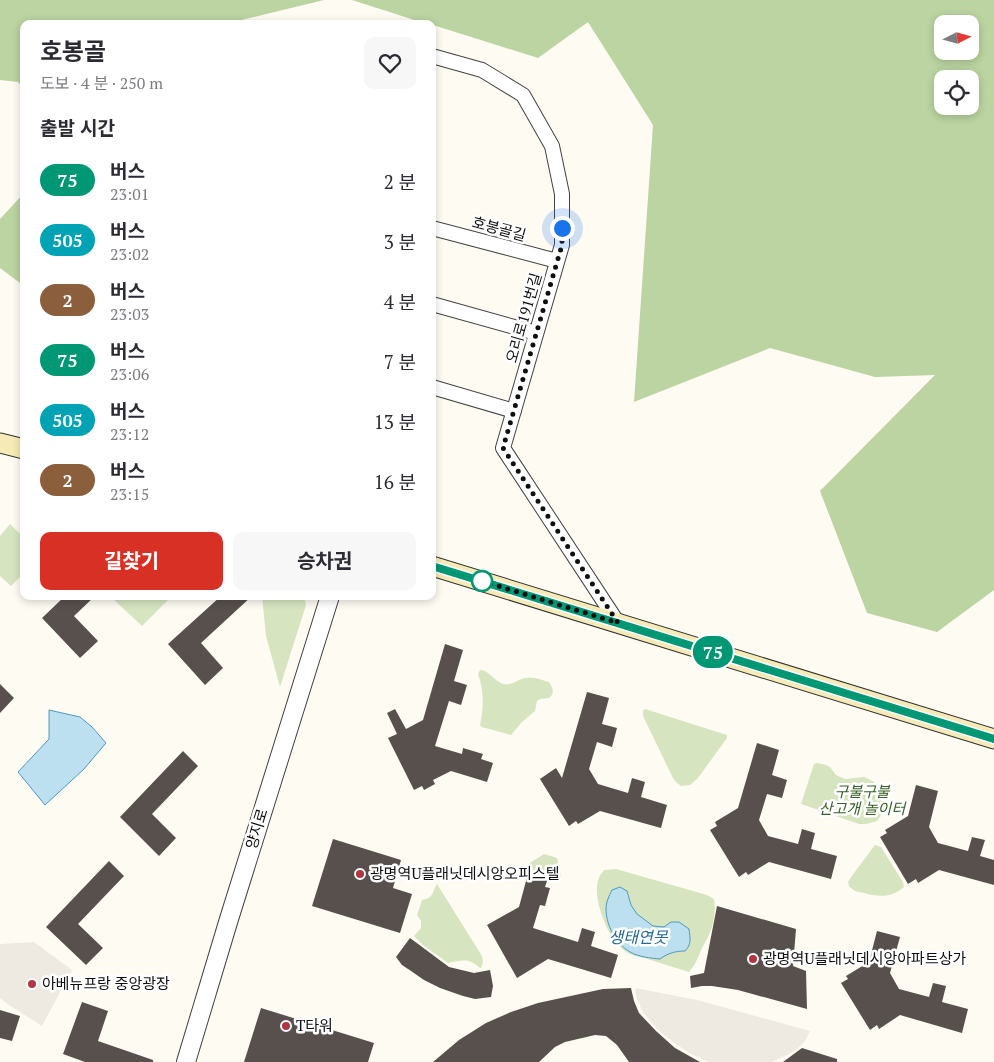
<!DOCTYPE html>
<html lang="ko">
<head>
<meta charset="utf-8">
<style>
  :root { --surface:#fff; --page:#f7f7f7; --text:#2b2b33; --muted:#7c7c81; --accent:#d93025 }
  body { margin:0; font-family:"PT Serif","Noto Sans KR",serif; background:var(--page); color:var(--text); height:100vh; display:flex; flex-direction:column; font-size:19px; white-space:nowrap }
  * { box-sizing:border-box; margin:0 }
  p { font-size:16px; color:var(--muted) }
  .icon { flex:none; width:28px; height:28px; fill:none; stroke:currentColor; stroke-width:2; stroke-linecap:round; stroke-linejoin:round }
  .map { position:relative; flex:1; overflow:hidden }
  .panel { position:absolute; left:20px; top:20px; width:416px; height:580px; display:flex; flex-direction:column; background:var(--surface); border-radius:10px; box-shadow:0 2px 8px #0003 }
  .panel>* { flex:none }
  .badge { padding:0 10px; border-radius:16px; font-size:18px; line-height:32px }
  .needle { width:32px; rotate:84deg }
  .tools { position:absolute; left:934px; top:15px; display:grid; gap:10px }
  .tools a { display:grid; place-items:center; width:45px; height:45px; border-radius:10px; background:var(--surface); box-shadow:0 2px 8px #0003; font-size:25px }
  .you { position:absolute; width:25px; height:25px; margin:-12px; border:4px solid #fff; border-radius:50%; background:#1a73e8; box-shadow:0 0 0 8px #1a73e833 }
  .map>.badge { position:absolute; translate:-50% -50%; box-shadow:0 0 0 2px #fff }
  h2 { padding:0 20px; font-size:19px; line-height:45px }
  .round { display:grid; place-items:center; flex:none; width:52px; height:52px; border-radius:10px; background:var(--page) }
  .overview { display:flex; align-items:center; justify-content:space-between; height:85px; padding:0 20px }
  h1 { font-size:24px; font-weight:700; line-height:38px }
  .action { display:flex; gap:10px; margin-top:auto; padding:10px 20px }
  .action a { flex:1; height:58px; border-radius:10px; background:var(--accent); color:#fff; font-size:20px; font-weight:700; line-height:58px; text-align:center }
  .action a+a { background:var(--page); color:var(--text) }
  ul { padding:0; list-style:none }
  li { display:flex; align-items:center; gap:15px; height:60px; padding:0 20px }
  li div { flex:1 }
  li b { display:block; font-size:19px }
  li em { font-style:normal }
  li .badge { min-width:55px; font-weight:700; text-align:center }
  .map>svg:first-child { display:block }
</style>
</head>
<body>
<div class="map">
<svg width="994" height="1062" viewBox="0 0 994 1062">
  <rect width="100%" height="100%" fill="#fefbf3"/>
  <path fill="#d6e5c0" d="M10 524 24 538V573L11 586 0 576V536Z
    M114 596H172L142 626 112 598Z
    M262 596H304L306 605 280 687 266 636Z
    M480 670C489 670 494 681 503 684 513 686 517 679 526 678 533 676 542 680 549 682 553 688 555 693 549 698L540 699 537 701 535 711 522 722 511 735 482 727 480 725C484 706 484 691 478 674Z
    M645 709 727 735V738L698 778 690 785 681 786 676 782 673 778 643 716V711Z
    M817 763 826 765 830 767 836 775 845 779 864 777C873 780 879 786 886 792V802L881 815 877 821 866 824H859L801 804 814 764Z
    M875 845 881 847 903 882 904 887C892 898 878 897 864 893 858 892 853 891 849 886L848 882 851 877Z
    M544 854 557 858 561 875 559 882 548 879 549 875 527 868 528 864Z
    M616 869 707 895 714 899C716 909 714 921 711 930 709 936 705 942 702 948 698 957 696 964 689 972 674 967 659 963 644 958 638 957 631 955 626 952 611 941 604 923 599 906 596 893 595 880 604 870Z
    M437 884 482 956 483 962 481 968H480C467 957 462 961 448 963L423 945 414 936 421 928V921L417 915 422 900C434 898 432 892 437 884Z"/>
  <path fill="#bbd4a1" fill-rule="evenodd" d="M0 0H324L225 24H24V90L18 82 0 80Z
    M352 0H994V590L937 632 867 613 820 491 935 375 875 377 770 348 634 402 653 125 588 22 538 58 433 25 432 24H427ZM942 24H970V51H942ZM942 79H970V106H942Z
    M24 193V286L0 268V219Z"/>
  <path fill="#eeeae2" d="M34 942 72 970 42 1026 9 1005 0 998V944Z
    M635 988 697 1000 810 1031 805 1041 797 1049 789 1054 772 1062H709L689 1053 673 1042 658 1030 642 1011 636 995Z"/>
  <path fill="#bde0f0" stroke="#4c99bf" d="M49 710 80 717 92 727 106 743 84 769 45 805 18 772 49 739Z
    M620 887 627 891 631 905 637 914 653 926 664 927 671 922H679L689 929C690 938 692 944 685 951 676 951 668 953 660 959 650 958 639 957 630 952 616 944 606 925 606 909 606 902 609 896 612 890Z"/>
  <path fill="#57504d" d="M65 596H95L74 616 98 641 80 658 42 618Z
    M221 596H252L201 643 223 668 205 685 168 644Z
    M445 644 463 650 454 681 467 685 461 705 449 701 435 746 462 754 463 748 483 754 481 759 493 763 487 782 451 771 433 780 435 784 424 790 422 786 414 790 388 738 397 734 387 713 395 709 406 729 423 720Z
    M0 684 14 698 0 713Z
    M587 692 609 698 602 724 617 728 612 747 597 742 589 769 598 784 628 793 632 778 645 782 641 797 667 805 661 828 600 811 578 824 576 821 569 826 540 779 556 768 562 778Z
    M757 743 779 750 772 775 787 780 782 798 767 794 759 820 768 836 798 844 802 829 815 833 811 849 837 856 831 879 769 862 748 875 746 872 739 877 710 830 717 826 715 822 738 808Z
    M183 751 198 766 152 814 176 838 159 856 120 817Z
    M916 785 938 791 929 827 938 843 968 851 972 837 985 840 980 856 994 860V885L939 870 918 883 916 879 908 884 880 837 887 833 885 830 908 816Z
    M333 839 401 860 393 888 412 894 400 933 312 906Z
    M109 861 124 876 78 924 103 948 86 965 46 927Z
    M529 870 549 875 545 887 550 888 545 906 540 905 533 928 578 942 582 928 595 932 591 946 618 955 611 978 548 959 517 978 487 925 519 907Z
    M717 906 796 929 793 966 806 971 807 1009 738 990 712 986H702L691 988 690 976 704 973Z
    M877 931 900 937 890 973 899 989 929 997 933 983 946 986 942 1002 968 1009 962 1033 900 1015 879 1029 877 1025 870 1030 841 983 848 979 846 976 869 962Z
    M410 938 449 967 474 973 490 970 493 986 491 997 475 999 463 996 440 988 424 980 411 971 402 965 396 957Z
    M631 988 634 1001 639 1013 656 1031 675 1048 700 1062H629L617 1045 606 1036 595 1035 565 1042 555 1047 539 1062H433L459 1040 486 1023 511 1012 538 1003 603 989Z
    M82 1002 108 1011 98 1041 153 1060V1062H85L63 1054Z
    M261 1008 374 1043 368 1062H244Z
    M0 1010 20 1016 12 1041 0 1038Z
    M802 1048 837 1059V1062H783Z"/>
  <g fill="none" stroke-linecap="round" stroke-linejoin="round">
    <g stroke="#424242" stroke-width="16">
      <path id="minor" d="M432 56 482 70 523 95 552 146 562 194V245L503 448 618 623
        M432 228 557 261
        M432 304 536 333
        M432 387 514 411"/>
    </g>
    <g stroke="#424242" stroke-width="20">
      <path id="tertiary" d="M186 1062 229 919 330 596"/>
    </g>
    <g stroke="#313131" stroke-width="21">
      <path id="secondary" d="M0 443 24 449
        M432 566 994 739"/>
    </g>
    <use href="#minor" stroke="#fff" stroke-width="14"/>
    <use href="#tertiary" stroke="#fff" stroke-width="18"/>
    <use href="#secondary" stroke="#f6ebb6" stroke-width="19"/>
  </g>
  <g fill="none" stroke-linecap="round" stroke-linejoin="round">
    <g stroke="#fff" stroke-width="11">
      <path id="line" d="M432 566 994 739"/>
    </g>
    <use href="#line" stroke="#009775" stroke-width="8"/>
    <path stroke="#0f0f0f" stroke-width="5" stroke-dasharray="0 9" d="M482 581 618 623 503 448 562 245V228"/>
  </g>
  <circle fill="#fff" stroke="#009775" stroke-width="2.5" cx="482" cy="581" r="10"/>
  <g fill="#b13644" stroke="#fff" stroke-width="2">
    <circle cx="360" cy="874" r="5"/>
    <circle cx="753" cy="959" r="5"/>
    <circle cx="32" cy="984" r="5"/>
    <circle cx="286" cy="1026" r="5"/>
  </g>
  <g text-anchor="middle" stroke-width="5" stroke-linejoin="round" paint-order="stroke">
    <g font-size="15" fill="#0f0f0f" stroke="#fff">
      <text transform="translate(499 229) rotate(15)" y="5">호봉골길</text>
      <text transform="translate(524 318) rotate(-74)" y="5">오리로191번길</text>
      <text transform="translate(257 829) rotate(-73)" y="5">양지로</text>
    </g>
    <g font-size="15" font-style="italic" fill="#366126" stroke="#fff">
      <text x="862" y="797">구불구불<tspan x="862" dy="17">산고개 놀이터</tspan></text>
    </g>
    <g font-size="15" fill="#0f0f0f" stroke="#fff" text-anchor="start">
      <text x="370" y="879">광명역U플래닛데시앙오피스텔</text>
      <text x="763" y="964">광명역U플래닛데시앙아파트상가</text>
      <text x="42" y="989">아베뉴프랑 중앙광장</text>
      <text x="296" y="1031">T타워</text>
    </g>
    <g font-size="16" font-style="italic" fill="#256b95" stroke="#fff">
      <text x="638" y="943">생태연못</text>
    </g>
  </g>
</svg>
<div class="tools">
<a><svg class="needle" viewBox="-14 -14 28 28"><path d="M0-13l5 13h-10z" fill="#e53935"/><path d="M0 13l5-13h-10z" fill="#7c7c81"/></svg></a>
<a><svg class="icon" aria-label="locate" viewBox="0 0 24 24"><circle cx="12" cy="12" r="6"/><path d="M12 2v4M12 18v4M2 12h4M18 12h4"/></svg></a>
</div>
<div class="you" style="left:562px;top:228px"></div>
<b class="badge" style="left:713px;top:652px;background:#009775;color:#fff">75</b>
<section class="panel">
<div class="overview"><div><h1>호봉골</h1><p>도보 · 4 분 · 250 m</p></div><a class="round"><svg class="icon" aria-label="heart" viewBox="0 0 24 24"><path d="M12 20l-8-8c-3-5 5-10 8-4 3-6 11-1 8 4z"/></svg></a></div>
<h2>출발 시간</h2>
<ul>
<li><span class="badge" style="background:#009775;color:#fff">75</span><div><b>버스</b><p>23:01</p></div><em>2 분</em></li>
<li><span class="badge" style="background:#00a3b4;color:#fff">505</span><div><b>버스</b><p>23:02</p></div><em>3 분</em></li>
<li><span class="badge" style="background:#8b5e3c;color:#fff">2</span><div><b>버스</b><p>23:03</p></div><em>4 분</em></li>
<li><span class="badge" style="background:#009775;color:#fff">75</span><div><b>버스</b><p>23:06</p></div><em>7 분</em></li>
<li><span class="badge" style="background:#00a3b4;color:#fff">505</span><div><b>버스</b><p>23:12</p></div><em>13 분</em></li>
<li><span class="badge" style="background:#8b5e3c;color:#fff">2</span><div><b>버스</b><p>23:15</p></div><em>16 분</em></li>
</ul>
<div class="action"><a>길찾기</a><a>승차권</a></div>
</section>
</div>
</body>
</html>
